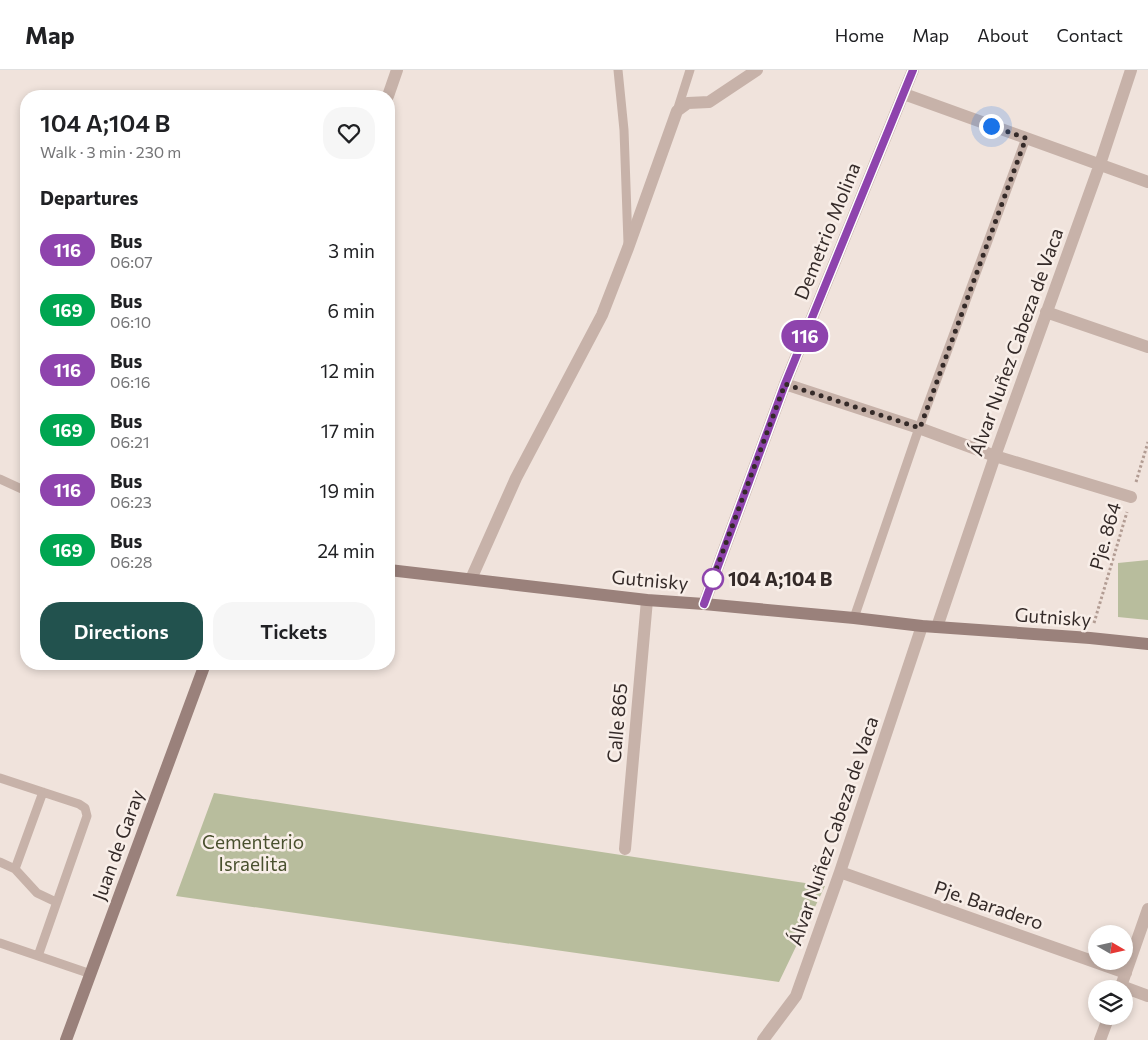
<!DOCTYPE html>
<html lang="en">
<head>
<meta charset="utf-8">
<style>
  :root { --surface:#fff; --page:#f6f6f6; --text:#202124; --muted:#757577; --line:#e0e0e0; --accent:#22524e }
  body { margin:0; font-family:Commissioner,sans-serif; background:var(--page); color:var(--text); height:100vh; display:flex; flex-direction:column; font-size:19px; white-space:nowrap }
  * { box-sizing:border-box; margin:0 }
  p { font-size:16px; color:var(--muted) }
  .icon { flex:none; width:28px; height:28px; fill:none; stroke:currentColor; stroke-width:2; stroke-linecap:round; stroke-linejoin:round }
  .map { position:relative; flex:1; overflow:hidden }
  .details { position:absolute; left:20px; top:20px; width:375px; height:580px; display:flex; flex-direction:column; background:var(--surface); border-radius:20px; box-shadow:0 2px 8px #0003 }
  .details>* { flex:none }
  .badge { padding:0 10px; border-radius:16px; font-size:18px; line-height:32px }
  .needle { width:32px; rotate:99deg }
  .buttons { position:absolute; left:1088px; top:855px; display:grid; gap:10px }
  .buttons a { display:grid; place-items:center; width:45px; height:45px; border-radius:50%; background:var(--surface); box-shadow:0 2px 8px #0003; font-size:25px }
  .you { position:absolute; width:25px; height:25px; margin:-12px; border:4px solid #fff; border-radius:50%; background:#1a73e8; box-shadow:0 0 0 8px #1a73e833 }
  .map>.badge { position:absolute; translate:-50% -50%; box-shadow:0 0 0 2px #fff }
  h2 { padding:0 20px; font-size:19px; line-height:45px }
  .round { display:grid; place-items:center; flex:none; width:52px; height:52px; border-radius:20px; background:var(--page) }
  .overview { display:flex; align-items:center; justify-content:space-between; height:85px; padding:0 20px }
  h1 { font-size:24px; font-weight:600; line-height:38px }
  .button { display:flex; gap:10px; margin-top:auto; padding:10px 20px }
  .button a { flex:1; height:58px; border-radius:20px; background:var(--accent); color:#fff; font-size:20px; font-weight:600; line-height:58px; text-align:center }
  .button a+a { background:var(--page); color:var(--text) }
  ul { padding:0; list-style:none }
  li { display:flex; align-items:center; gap:15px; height:60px; padding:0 20px }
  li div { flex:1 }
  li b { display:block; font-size:19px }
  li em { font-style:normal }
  li .badge { min-width:55px; font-weight:700; text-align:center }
  header { display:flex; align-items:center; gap:30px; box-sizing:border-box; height:70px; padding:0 25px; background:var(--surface); border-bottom:1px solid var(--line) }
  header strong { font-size:24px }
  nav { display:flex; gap:28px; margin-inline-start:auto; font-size:18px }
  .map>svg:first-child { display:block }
</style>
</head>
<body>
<header>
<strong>Map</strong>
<nav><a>Home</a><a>Map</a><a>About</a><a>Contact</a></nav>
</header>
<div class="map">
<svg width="1148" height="970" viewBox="0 0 1148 970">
  <rect width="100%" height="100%" fill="#f0e3dc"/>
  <path fill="#b8bd9d" d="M1148 490V550L1118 547V493Z
    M214 723 825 816 779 912 176 826Z"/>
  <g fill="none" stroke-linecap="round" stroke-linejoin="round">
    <path stroke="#b29c93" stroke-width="3" stroke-dasharray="2.5 2.5" stroke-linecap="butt" d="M1136 412 1148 372
      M1094 553 1127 442"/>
    <path stroke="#c7b2a9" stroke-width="9" d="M618 0 624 60 628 173
      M677 41 690 0
      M0 409 26 421
      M854 548 919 358 1026 68
      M0 708 79 734 85 738 87 746 38 886
      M0 792 15 799 37 823 56 832
      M15 799 43 722
      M0 873 91 904"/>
    <path stroke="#c7b2a9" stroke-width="12" d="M904 24 1148 112
      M388 26 397 0
      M1046 242 1148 277
      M785 314 919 358 995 386 1131 427
      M471 509 516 408 602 245 628 178 677 41 688 33 709 32 757 0
      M704 534 785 314 913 0
      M937 557 995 386 1100 94 1131 0
      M625 779 647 530
      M840 802 1126 903
      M1121 916 1148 926
      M1120 919 1148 839
      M763 970 796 926 840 802 922 556
      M1100 970 1109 946"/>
    <path stroke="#9a817b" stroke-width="12" d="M389 500 647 530 704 534 854 548 922 556 1090 568 1148 574
      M66 970 205 594"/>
  </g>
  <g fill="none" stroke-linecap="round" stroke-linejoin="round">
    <g stroke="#fff" stroke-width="11">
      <path id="line" d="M704 534 785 314 913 0"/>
    </g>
    <use href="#line" stroke="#8e44ad" stroke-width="8"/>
    <path stroke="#342a28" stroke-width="5" stroke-dasharray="0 9" d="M713 509 710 516 785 314 920 358 1026 68 991 56"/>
  </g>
  <circle fill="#fff" stroke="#8e44ad" stroke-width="2.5" cx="713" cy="509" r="10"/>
  <g text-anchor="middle" stroke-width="5" stroke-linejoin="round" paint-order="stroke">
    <g font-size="19" fill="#342a28" stroke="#f8eee8">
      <text transform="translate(827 161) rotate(-68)" y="7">Demetrio Molina</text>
      <text transform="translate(1016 272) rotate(-70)" y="7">Álvar Nuñez Cabeza de Vaca</text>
      <text transform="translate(1105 466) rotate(-74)" y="7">Pje. 864</text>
      <text transform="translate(650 510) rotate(5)" y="7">Gutnisky</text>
      <text transform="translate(1053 547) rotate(4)" y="7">Gutnisky</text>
      <text transform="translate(617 653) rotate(-85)" y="7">Calle 865</text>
      <text transform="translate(833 761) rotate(-71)" y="7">Álvar Nuñez Cabeza de Vaca</text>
      <text transform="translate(118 775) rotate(-70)" y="7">Juan de Garay</text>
      <text transform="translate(989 835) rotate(19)" y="7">Pje. Baradero</text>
    </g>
    <g font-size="19" font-weight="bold" fill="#342a28" stroke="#f8eee8" text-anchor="start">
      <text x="728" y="516">104 A;104 B</text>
    </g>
    <g font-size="19" fill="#49502e" stroke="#f8eee8">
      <text x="253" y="779">Cementerio<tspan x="253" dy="22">Israelita</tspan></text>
    </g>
  </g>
</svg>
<div class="buttons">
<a><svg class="needle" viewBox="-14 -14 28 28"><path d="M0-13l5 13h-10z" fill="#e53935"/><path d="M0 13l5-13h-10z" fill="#757577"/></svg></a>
<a><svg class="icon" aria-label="layers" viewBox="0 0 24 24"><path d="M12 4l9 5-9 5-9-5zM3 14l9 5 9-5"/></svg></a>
</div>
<div class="you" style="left:991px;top:56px"></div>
<b class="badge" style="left:805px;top:266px;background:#8e44ad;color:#fff">116</b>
<section class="details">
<div class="overview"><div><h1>104 A;104 B</h1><p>Walk · 3 min · 230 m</p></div><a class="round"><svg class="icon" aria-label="heart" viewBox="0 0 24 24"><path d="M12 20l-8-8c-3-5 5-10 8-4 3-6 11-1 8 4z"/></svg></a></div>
<h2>Departures</h2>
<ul>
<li><span class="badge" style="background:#8e44ad;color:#fff">116</span><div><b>Bus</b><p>06:07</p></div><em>3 min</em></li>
<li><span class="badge" style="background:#00a651;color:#fff">169</span><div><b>Bus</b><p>06:10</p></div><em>6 min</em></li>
<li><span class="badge" style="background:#8e44ad;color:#fff">116</span><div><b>Bus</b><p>06:16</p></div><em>12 min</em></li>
<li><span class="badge" style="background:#00a651;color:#fff">169</span><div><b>Bus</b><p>06:21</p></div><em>17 min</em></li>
<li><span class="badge" style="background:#8e44ad;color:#fff">116</span><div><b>Bus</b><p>06:23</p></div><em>19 min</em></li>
<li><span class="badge" style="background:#00a651;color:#fff">169</span><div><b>Bus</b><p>06:28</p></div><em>24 min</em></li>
</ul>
<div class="button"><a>Directions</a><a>Tickets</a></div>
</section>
</div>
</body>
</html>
